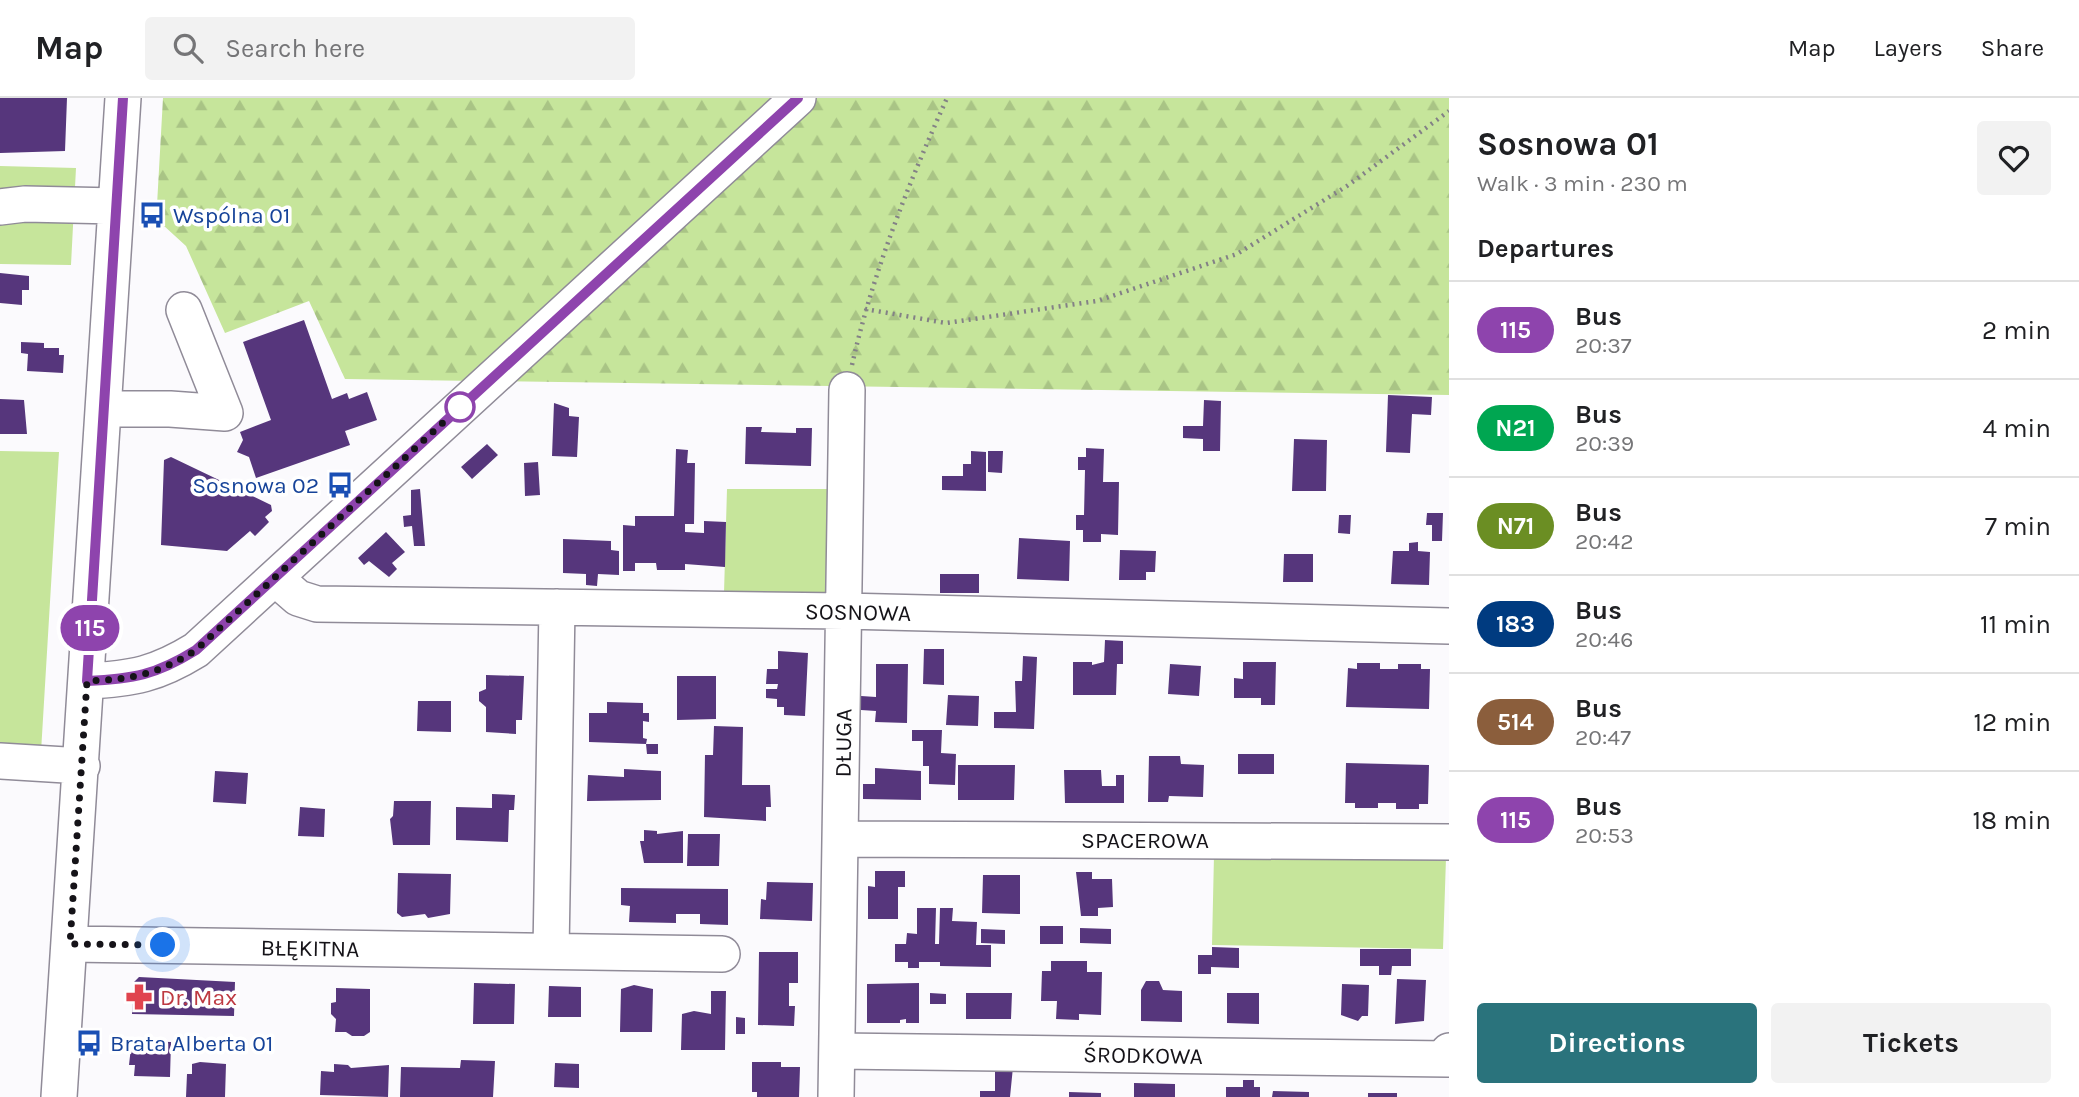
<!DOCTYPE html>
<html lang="en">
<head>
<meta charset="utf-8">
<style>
  :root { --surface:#fff; --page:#f2f2f2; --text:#202124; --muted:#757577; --line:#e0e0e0; --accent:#2a737c }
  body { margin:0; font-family:Karla,sans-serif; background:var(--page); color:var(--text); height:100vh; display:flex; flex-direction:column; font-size:26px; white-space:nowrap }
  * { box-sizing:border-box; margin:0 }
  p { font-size:23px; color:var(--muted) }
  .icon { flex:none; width:38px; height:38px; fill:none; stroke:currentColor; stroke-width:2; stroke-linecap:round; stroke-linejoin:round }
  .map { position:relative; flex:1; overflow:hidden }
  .panel { display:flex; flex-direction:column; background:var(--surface); width:630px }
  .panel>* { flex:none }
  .badge { padding:0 14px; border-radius:23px; font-size:24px; line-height:46px }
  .you { position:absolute; width:35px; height:35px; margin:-18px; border:5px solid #fff; border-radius:50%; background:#1a73e8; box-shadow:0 0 0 10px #1a73e833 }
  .map>.badge { position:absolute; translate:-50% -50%; box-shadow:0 0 0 4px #fff }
  h2 { padding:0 28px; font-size:26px; line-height:63px }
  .round { display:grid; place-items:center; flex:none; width:74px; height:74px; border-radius:7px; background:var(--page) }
  .headline { display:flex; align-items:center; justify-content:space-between; height:119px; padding:0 28px }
  h1 { font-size:33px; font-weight:700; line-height:52px }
  .button { display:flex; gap:14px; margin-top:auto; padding:14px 28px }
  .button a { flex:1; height:80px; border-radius:7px; background:var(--accent); color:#fff; font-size:28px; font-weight:700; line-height:80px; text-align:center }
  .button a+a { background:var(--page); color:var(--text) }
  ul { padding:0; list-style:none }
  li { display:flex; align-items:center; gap:21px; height:98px; padding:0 28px; border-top:2px solid var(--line) }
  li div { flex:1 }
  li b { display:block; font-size:26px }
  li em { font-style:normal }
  li .badge { min-width:77px; font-weight:700; text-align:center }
  header { display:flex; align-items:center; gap:42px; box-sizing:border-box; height:98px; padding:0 35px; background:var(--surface); border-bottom:2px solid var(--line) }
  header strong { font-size:33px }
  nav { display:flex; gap:38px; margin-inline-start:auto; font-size:24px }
  .search { width:490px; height:63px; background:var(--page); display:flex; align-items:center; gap:18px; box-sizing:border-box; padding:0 24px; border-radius:7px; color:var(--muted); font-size:26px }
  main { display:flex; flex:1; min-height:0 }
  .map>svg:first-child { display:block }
</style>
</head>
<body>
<header>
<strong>Map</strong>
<div class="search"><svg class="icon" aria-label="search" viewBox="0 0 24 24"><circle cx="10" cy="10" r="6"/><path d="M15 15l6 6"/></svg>Search here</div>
<nav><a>Map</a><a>Layers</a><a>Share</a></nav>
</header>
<main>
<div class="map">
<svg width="1449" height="999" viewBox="0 0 1449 999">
  <defs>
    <pattern id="forest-firs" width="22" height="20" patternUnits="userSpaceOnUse" patternTransform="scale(1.75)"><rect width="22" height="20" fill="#c6e59b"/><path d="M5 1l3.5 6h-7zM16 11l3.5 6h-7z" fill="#a9c485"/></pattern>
  </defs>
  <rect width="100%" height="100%" fill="#fbfafd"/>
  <path fill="#c6e59b" d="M0 68 76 70 71 167 0 166Z
    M0 353 59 354 41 654 0 652Z
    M727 391H829V495H724Z
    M1214 757 1446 760 1443 851 1212 847Z"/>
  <path fill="url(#forest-firs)" d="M163 0H1449V297L345 281 309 203 225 235 186 148 163 127 157 107Z"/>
  <path fill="#56367c" d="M0 0H67L65 53 0 55Z
    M0 175 29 178V192H22V207L0 205Z
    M304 222 332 301 347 295 349 301 367 294 377 322 345 333 350 347 256 380 249 359 237 354 243 342 240 334 271 322 243 244Z
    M21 244 44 245V250H59V257H64L63 275 27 273 28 256 21 255Z
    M1388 297 1432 299 1431 317 1412 316 1410 355 1386 354Z
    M0 301 24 302 27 336H0Z
    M1204 302 1221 303 1220 353H1203V341L1183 340V328H1203Z
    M554 305 569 310V318L579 319 577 359 552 358Z
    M746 329H762L761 334 796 335V330H812L811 368 745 366Z
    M1294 341 1327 342 1326 393H1292Z
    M487 346 498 357 472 381 461 369Z
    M1086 350 1104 351 1103 384H1119L1118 437 1101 436V444H1083V432H1076V417H1084L1085 372H1078V359H1086Z
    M676 351 688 352 687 365H695L694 426H685V434L704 435V423L726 424 725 469 685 466V472H657L656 465H635V473H623V427L635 428V418H674Z
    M971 353 986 354V393L942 392V378H963V366H971Z
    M988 353H1003L1002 375 988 374Z
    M171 359 271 407 272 413 265 419 269 424 255 438 250 433 227 453 161 447 164 362Z
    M538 364 540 397 525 398 524 365Z
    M420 391 425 448H414L412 428 404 429 403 418 411 417V392Z
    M1427 415H1443L1442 443H1432V427H1426Z
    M1339 417H1351L1350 436 1338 435Z
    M386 434 405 454 392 465 397 471 389 479 369 463 364 467 358 460Z
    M1019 440 1070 443 1069 483 1017 481Z
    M563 441 611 443V452L619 453V477L598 476 597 488 586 487V476L563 475Z
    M1418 444V453L1430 454 1429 487 1391 486 1393 453H1409V445Z
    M1120 452 1156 453 1155 474H1146V482H1119Z
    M1284 456H1313V484H1283Z
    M940 476H979V495H940Z
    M1105 542 1123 543V566H1117L1116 597H1073V564H1092V567L1104 564Z
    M924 551H944V587L923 586Z
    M778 553 808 555 805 618 784 617V609H777V601L766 600V591H777L778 586H766L767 571H778Z
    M1023 558 1037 559 1034 631 994 630V614H1016L1015 583H1022Z
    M1243 564H1276L1275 607H1261V600H1234V580L1243 581Z
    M1357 565H1380V571H1398V566H1421V571H1430L1429 611 1346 609 1348 570 1357 571Z
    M876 566H908L907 625 875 624 876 613 861 612V598L876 599Z
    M1170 566 1201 568 1199 598 1168 596Z
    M486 577 524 578 522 622H516V636L486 634V609L479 603V594L486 591Z
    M677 578H716V621L677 622Z
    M948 597 979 598 978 628 946 627Z
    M418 603H451V634L417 633Z
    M607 604 643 605V615H649V624L643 623V640L647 641 646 646 589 644V615H607Z
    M714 628 743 629 742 687H770L771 709H766V723L704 719 705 657H713Z
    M912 632H942L941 655 956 656 955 687 929 686V668H923V643H912Z
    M646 646H658V656H647Z
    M1238 656H1274V676H1238Z
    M1149 658H1180L1181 666 1204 667 1203 699 1169 698 1168 704H1148Z
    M1346 665 1429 667 1428 706H1419V711H1396V705H1378V710H1355V705H1345Z
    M958 667H1015L1014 702H958Z
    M875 670 921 673V702L863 701V686H875Z
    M624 671 661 673V702L587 703 588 677 624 679Z
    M1064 672H1101L1102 688H1116V677H1124V705H1065Z
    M215 673 248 675 246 706 213 704Z
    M492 696 515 697 514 712H509L508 744 456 742V709L492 710Z
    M394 703H431L430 747H393L390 721 393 718Z
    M300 709 325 711 324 739 298 738Z
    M644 732 657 733V736L683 733V765H644L640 743H644Z
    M688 736H720L719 768H687Z
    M875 773H905V789H898V821H868V788L875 789Z
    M1076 774H1092V781H1112L1113 809 1098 810V818H1081Z
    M398 775 451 776 450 816 428 820 425 816 402 819 397 815Z
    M983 777H1020V816L982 815Z
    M767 784 813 785 812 823 760 821 761 801 766 802Z
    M621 790 728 791V827L700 826V816H676V825L629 824 630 808 621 807Z
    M917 810H936L935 846H939L940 810H953L952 823 977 824 976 847H991V869L940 868V864H919V870H908V864H895V846H906L907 835 917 836Z
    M1040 828H1063V846H1040Z
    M1080 830 1111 831V846L1080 845Z
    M981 831 1005 832V846L981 845Z
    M1212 849 1239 850V870L1211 869V876H1198V857H1212Z
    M1360 851H1411V868H1392L1391 877H1379V868H1360Z
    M759 854H798V885H789V908H795L794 928 758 927Z
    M1051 863H1087V874H1102L1101 917 1079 916V922L1056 921 1057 903H1041L1042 873H1051Z
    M139 879 235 884 234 918 132 916 133 885Z
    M1397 881 1426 882 1424 923 1395 926Z
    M1146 883H1159L1163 892 1182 893V924L1141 923V892Z
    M474 885 515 886 514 926H473Z
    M919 885V925H906V921L900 922V925H867V886Z
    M1342 886 1369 887 1368 918H1362L1358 923 1341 917Z
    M634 887 653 891 652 934H620L621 891Z
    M549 888 581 889V919H548Z
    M336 890 370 891V934L364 938H352L346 934H335L336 921 331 916V905L336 904Z
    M711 893H726L725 952H681L682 916 694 913 711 916Z
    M930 895 946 896V906H930Z
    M966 895H1012L1011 921H966Z
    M1227 895H1259V926L1227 925Z
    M736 919 745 920V936H736Z
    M142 943 171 944 170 979 134 978 135 967H129L131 949H142Z
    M461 962 495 963 493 999H400L401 969 460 970Z
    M200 964 226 966 225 999H186L187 976H192V966Z
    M752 964H781V969H800L799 999H757V994H752Z
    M555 965 579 966V990L554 989Z
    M334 966 348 967 351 970 389 967 388 999 320 997 321 973 334 974Z
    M995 969H1013L1010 999H980V993H995Z
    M1243 982H1254V989H1260V999H1226V989H1243Z
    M1134 985 1175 986V999H1134Z
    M1273 993 1309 994V999H1272Z
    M1069 994 1101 995V999H1069Z
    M1368 995H1397V999H1368Z"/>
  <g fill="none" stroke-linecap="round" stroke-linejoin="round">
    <g stroke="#908b98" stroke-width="38">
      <path id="minor" d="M0 109 25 106 116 108
        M104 311H170L225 315 184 212
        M275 480 298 500 317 506 844 513 1449 528
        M87 583C133 581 157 576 196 552L798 0
        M0 663 82 668
        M841 741 1449 744
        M70 846 722 856
        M551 853 557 509
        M838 953 1448 961 1449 953
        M59 999 123 0
        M836 999 847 292"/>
    </g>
    <path stroke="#838186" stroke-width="4.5" stroke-dasharray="2 5" stroke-linecap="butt" d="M865 211 946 225 1097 203 1237 156 1347 88 1449 13
      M852 267C873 174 908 87 947 0"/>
    <use href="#minor" stroke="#fff" stroke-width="35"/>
  </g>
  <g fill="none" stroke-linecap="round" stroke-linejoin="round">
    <g stroke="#fff" stroke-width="16">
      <path id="line" d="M123 0 87 583C133 581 156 577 196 552L798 0"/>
    </g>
    <use href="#line" stroke="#8e44ad" stroke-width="10"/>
    <path stroke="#151318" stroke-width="7" stroke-dasharray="0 12.6" d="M163 847 70 846 87 583C133 581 156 577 196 552L460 309"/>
  </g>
  <defs>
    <g id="bus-bare" transform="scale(2.1)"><path d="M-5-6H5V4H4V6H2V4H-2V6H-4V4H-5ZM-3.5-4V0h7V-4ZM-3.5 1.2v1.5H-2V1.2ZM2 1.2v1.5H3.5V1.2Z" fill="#1a4fb4" stroke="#fff" stroke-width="2.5" paint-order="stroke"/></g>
    <g id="pharmacy-bare" transform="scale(2.1)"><path d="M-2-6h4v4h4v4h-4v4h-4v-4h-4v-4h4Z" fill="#e0444e" stroke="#fff" stroke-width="2.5" paint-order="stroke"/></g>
  </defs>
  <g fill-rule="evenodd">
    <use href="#bus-bare" x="152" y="117"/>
    <use href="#bus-bare" x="340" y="387"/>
    <use href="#pharmacy-bare" x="139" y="899"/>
    <use href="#bus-bare" x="89" y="945"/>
  </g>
  <circle fill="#fff" stroke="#8e44ad" stroke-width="3.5" cx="460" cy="309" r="14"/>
  <g text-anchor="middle" stroke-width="7" stroke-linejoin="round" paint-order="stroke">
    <g font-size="23" fill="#164399" stroke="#fff" text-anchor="start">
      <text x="173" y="125">Wspólna 01</text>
      <text x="319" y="395" text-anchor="end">Sosnowa 02</text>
      <text x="110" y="953">Brata Alberta 01</text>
    </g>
    <g font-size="23" fill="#151318" stroke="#fff">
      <text transform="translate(858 514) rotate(1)" y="8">SOSNOWA</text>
      <text transform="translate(843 645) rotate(-89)" y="8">DŁUGA</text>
      <text x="1145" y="750">SPACEROWA</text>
      <text transform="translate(310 850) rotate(1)" y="8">BŁĘKITNA</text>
      <text transform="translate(1143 957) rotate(1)" y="8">ŚRODKOWA</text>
    </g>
    <g font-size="23" fill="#be3a42" stroke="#fff" text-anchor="start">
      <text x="160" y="907">Dr. Max</text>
    </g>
  </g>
</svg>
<div class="you" style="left:163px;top:847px"></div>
<b class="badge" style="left:90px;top:530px;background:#8e44ad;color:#fff">115</b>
</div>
<section class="panel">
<div class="headline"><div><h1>Sosnowa 01</h1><p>Walk · 3 min · 230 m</p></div><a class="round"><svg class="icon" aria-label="heart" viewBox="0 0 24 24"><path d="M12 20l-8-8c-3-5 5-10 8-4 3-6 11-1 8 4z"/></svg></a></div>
<h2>Departures</h2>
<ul>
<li><span class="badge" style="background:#8e44ad;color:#fff">115</span><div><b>Bus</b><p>20:37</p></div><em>2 min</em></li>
<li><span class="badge" style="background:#00a651;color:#fff">N21</span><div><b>Bus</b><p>20:39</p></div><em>4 min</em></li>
<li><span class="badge" style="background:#6b8e23;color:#fff">N71</span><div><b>Bus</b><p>20:42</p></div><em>7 min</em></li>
<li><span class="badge" style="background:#003b80;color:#fff">183</span><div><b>Bus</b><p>20:46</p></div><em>11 min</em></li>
<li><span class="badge" style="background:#8b5e3c;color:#fff">514</span><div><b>Bus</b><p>20:47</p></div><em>12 min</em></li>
<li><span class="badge" style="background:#8e44ad;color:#fff">115</span><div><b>Bus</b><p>20:53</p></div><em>18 min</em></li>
</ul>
<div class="button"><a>Directions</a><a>Tickets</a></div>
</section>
</main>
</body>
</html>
